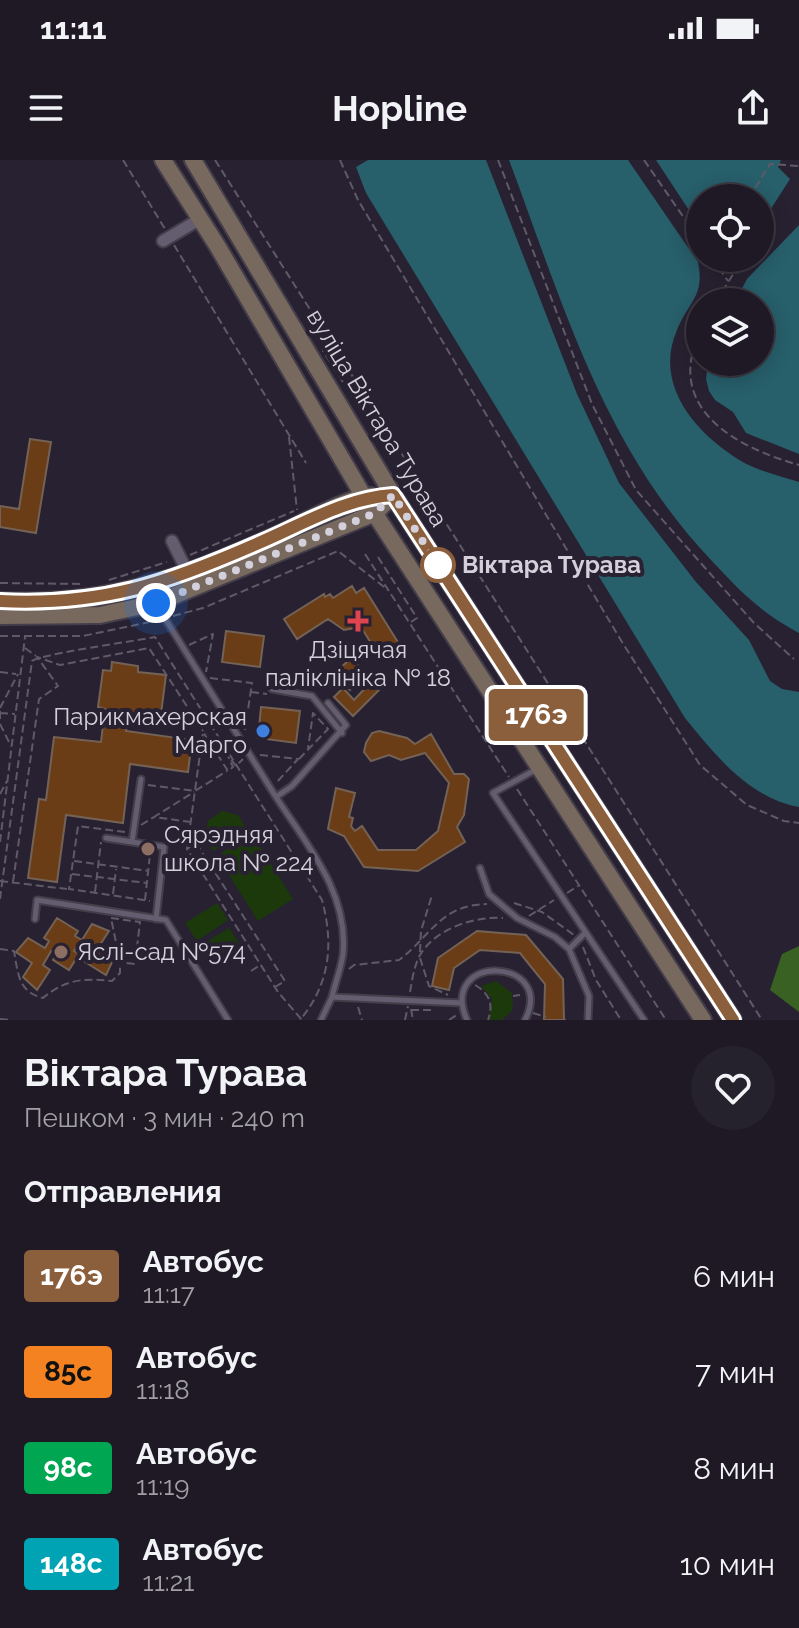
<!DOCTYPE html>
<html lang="ru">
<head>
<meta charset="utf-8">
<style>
  :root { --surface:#1e1925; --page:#26222d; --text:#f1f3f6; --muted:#a1a0a7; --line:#3c3842 }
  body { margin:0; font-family:Raleway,sans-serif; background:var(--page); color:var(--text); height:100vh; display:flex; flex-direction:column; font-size:30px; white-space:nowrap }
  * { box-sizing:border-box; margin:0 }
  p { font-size:26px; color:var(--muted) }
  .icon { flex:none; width:44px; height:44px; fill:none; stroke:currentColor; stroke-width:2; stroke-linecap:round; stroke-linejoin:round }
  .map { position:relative; height:860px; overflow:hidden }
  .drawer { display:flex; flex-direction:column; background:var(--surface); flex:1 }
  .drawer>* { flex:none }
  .badge { padding:0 16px; border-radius:6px; font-size:28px; line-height:52px }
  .buttons { position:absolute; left:686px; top:24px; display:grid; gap:16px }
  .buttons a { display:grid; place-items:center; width:88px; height:88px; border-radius:50%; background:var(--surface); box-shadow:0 4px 20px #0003,0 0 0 2px var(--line); font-size:40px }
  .you { position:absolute; width:40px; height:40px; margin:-20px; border:6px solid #fff; border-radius:50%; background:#1a73e8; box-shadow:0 0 0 12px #1a73e833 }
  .map>.badge { position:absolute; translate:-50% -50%; box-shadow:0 0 0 4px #fff }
  h2 { padding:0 24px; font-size:30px; line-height:72px }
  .round { display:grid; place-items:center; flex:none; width:84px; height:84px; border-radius:42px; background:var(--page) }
  .overview { display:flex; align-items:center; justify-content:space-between; height:136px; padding:0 24px }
  h1 { font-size:38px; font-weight:700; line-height:60px }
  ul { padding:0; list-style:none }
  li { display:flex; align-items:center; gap:24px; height:96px; padding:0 24px }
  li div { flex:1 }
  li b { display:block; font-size:30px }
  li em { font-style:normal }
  li .badge { min-width:88px; font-weight:700; text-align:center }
  .status { display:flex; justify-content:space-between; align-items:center; height:56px; padding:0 40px; background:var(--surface); direction:ltr }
  .status svg { height:22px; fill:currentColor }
  header { display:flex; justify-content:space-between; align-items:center; height:104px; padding:0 24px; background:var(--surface); font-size:36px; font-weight:700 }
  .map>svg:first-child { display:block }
</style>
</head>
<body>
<div class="status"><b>11:11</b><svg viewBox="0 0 49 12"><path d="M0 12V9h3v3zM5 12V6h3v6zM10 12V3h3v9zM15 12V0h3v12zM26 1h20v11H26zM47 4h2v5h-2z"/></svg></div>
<header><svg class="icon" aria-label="menu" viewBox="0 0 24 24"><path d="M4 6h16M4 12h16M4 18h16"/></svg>Hopline<svg class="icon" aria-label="share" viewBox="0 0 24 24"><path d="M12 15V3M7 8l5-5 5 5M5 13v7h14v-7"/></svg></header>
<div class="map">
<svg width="799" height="860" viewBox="0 0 799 860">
  <rect width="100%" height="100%" fill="#282131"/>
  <path fill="#1c390c" d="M222 651 238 655 247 670 213 691 205 678 208 661Z
    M252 674 293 739 258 761 217 696Z
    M217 743 228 760 197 781 185 763Z
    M229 768 240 785 210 803 200 786Z
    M496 821 512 833 513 849 502 860H489L492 839 481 826Z"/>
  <path fill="#386123" d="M799 786V852L770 830 782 794Z"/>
  <path fill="#275f6b" d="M368 0H486L577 234 619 323 696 422 749 480 770 521 782 529 799 532V647C749 638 715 595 685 558L366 33 356 7Z
    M509 0H628L698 102C705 136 689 141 677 170 653 225 696 274 741 301 758 311 780 316 799 322V473C759 451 742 433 711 400 603 286 563 144 509 0Z
    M656 0H781L778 7 790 19 760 66V38H700V67Z
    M799 65V294L746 273 733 252 715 240 709 231 706 219 708 202H760V142H735L747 119Z"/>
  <path fill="#6a3d17" stroke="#736255" stroke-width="2" d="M30 279 51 282 36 373 0 367V346L19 349Z
    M352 426 356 433 364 428 401 487 379 496 361 467 344 470 328 459 297 479 284 459 324 434 325 437 330 434 333 438Z
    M226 471 264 476 260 507 222 502Z
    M351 498 367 514 350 530 334 514Z
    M112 502 138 506V512L166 515 160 562 128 558 126 571 192 580 188 612 130 604 123 663 66 655 57 722 28 718 39 639 46 640 54 577 101 582 105 549 98 547 103 510 111 511Z
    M371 522 379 530 353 556 334 537 343 528 354 540Z
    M261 547 300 551 296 583 258 578Z
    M379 571 407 578 415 584 431 574 454 614H464L469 619 464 655 457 667 465 682 418 711 364 707 344 676 328 669 336 628 355 633 349 657 353 658 351 666 355 671 362 666 378 690H416L438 671 449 623 425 593 401 600 389 595 371 601 364 592 366 583 372 573Z
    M57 758 78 771 75 776 82 780 92 764 109 771 98 788 114 798 106 815 85 802 90 794 77 786 74 791 79 794 69 810 53 800 56 795 51 791 43 805 50 810 37 830 23 817 32 803 16 792 28 778 45 788 49 781 44 778Z
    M477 771 526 775 563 819 564 860H544L545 824 520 793 480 790 454 808 449 830 432 826 438 798Z"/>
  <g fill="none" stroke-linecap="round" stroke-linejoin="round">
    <g stroke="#443e4b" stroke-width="9">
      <path id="lane" d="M156 444 276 637 292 626 346 565 328 543
        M272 529 312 536 342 573
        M535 610 493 633 644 860
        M141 619 132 682 164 687 156 759
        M276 637C307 685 349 733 343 794 341 809 335 823 332 837
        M106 678 132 682
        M480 708 489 734 517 758 555 777 569 789 589 836 588 860
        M35 759 37 740 166 760 228 860
        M569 789 585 773
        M321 860 332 837 462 843
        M467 860C437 792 557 797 525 860"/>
    </g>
    <g stroke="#443e4b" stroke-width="15">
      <path id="street" d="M163 81 200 59
        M172 381 188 413"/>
    </g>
    <g stroke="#443e4b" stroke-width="20">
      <path id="secondary" d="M163 0 218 87 364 337 703 860
        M193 0 393 335 733 860
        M0 441C109 446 177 419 275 376 301 365 345 338 371 336
        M0 456 100 455 156 443 375 353 393 335"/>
    </g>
    <path stroke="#605a68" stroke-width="2" stroke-dasharray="8 4" stroke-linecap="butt" d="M123 0 165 69
      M215 0 762 860
      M340 0 358 40 622 482 700 605 747 645 784 661 799 663
      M498 0 592 244 636 330 754 463 794 499
      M644 0 700 81
      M749 38 770 4 799 6
      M174 85 306 303
      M712 98 728 121
      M716 142 743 98
      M700 172C664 248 735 287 799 305
      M329 187 323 191 361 250 367 246
      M362 252 388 291
      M289 277 297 350
      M409 322 427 347 430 346
      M365 394 509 617
      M190 395 294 351
      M378 397 417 458 411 462
      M109 420 167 402
      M0 423 83 424
      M173 456 203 448 338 391 388 430
      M0 476H83L159 460
      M189 485 213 474 206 512
      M25 488 36 496
      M0 512 16 514
      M210 518 252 523 245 570
      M251 532 267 534
      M0 548 18 514
      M0 551V561
      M0 553 15 554
      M0 564 11 586
      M260 595 298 599 276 623
      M299 599 328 569 313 553 308 589
      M148 625 195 631 227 611
      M517 629 666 860
      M0 634 7 621
      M191 662 154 657 194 632
      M141 665 154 657
      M125 672 78 666 69 729 150 741
      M0 682 25 477
      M187 689 203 572 228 611 233 607 227 594 236 606 243 599
      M74 701 149 711
      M72 714 147 723
      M0 721 67 729
      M13 722 39 539 58 526 37 497 60 505 149 488 203 571
      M95 732 101 682
      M567 733 578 726
      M113 734 116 709
      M0 739 32 501C41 494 135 481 155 477L322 740C334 784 330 824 300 860
      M145 740 150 694
      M514 743 542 752 574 775
      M529 756 554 740
      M111 758 140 762 135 804 120 802Z
      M583 787 596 820 621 860
      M0 789 14 791C18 813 18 832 43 838 66 819 83 818 112 821L120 813V802
      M420 792 421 771 432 735
      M420 798 429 826 448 835
      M349 809 354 805 399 800C431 776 440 745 487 744
      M251 811 260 805
      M475 825C489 833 494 844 488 860
      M275 827 285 821 196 683 187 689 278 832 302 860
      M410 832C412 821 414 806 420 795 435 769 474 756 503 758
      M513 836 520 835
      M358 847 362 860
      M411 849 413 860
      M411 850H432
      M533 853 546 857
      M0 859 11 860
      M405 860 408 846
      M449 860 458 854
      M564 860H566"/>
    <use href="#lane" stroke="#645d70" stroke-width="5"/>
    <use href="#street" stroke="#645d70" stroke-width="11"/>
    <use href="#secondary" stroke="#78695f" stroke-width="16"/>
  </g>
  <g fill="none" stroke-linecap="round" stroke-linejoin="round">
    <g stroke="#fff" stroke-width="18">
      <path id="line" d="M0 441C103 446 168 423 261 382 303 364 346 338 393 335L733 860"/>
    </g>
    <use href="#line" stroke="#8b5e3c" stroke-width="12"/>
    <path stroke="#d4d0db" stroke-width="8" stroke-dasharray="0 14.4" d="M156 443 375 353 393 335 438 405"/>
  </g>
  <circle fill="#fff" stroke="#8b5e3c" stroke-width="4" cx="438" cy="405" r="16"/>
  <path fill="#e0444e" stroke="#282131" stroke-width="3" d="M354 449h8v8h8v8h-8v8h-8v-8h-8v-8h8z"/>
  <circle fill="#3f7fe0" stroke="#282131" stroke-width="3" cx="263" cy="571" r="8"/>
  <g fill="#8d6e63" stroke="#282131" stroke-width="3">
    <circle cx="148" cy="689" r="8"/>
    <circle cx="61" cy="792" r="8"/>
  </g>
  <g text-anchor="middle" stroke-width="8" stroke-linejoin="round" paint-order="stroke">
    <g font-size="24" fill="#d4d0db" stroke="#282131">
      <text transform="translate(377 258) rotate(59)" y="8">вуліца Віктара Турава</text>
    </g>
    <g font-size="24" font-weight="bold" fill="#d4d0db" stroke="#282131" text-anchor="start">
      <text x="462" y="413">Віктара Турава</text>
    </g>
    <g font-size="24" fill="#d4d0db" stroke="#282131" text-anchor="start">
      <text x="358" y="498" text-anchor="middle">Дзіцячая<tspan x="358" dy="28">паліклініка № 18</tspan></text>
      <text x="247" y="565" text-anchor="end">Парикмахерская<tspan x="247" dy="28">Марго</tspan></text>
      <text x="164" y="683">Сярэдняя<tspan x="164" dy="28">школа № 224</tspan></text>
      <text x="77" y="800">Яслі-сад №574</text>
    </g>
  </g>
</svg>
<div class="buttons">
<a><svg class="icon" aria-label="locate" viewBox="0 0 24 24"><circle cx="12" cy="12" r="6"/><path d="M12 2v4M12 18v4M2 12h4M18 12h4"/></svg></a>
<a><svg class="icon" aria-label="layers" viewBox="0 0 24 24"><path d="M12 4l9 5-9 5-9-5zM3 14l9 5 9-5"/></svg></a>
</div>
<div class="you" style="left:156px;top:443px"></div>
<b class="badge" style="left:536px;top:555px;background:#8b5e3c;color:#fff">176э</b>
</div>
<section class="drawer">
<div class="overview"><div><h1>Віктара Турава</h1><p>Пешком · 3 мин · 240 m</p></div><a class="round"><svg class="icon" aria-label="heart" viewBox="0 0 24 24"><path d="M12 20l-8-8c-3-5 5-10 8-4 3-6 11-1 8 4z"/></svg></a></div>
<h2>Отправления</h2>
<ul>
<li><span class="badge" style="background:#8b5e3c;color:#fff">176э</span><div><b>Автобус</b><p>11:17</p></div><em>6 мин</em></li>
<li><span class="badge" style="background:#f58220;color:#111">85с</span><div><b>Автобус</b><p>11:18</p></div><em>7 мин</em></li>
<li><span class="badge" style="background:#00a651;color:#fff">98с</span><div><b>Автобус</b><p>11:19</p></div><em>8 мин</em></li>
<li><span class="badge" style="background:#00a3b4;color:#fff">148с</span><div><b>Автобус</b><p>11:21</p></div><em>10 мин</em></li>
</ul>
</section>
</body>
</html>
